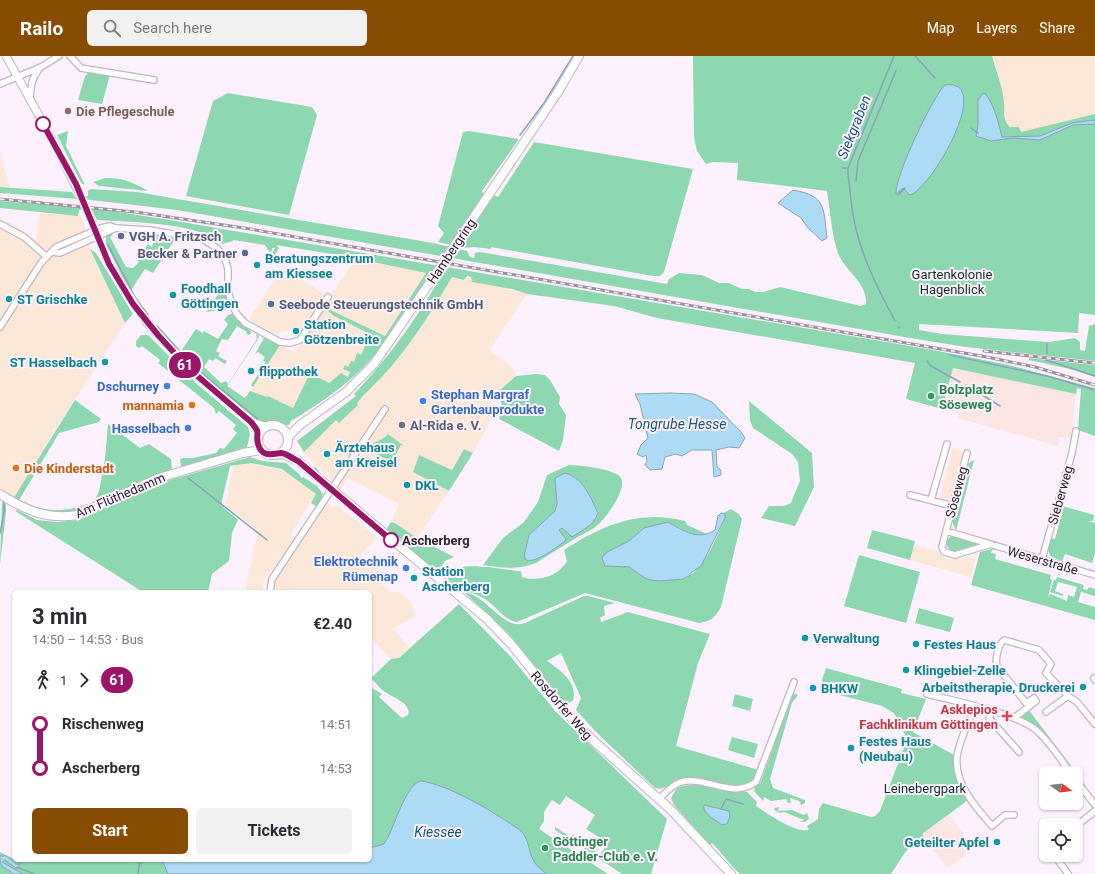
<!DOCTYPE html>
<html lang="en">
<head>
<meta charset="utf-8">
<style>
  :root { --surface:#fff; --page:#f2f2f3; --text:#2b2b33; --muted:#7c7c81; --accent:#864d02 }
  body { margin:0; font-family:Roboto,sans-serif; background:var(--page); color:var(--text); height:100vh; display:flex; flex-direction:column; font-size:15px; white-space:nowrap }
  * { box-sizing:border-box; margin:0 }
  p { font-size:13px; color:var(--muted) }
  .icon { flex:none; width:22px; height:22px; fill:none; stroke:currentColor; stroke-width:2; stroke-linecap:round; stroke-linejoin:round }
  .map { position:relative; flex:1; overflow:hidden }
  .sheet { position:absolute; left:12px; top:534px; width:360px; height:272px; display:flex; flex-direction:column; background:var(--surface); border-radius:6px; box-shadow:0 1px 3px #0004 }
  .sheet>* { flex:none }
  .badge { padding:0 8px; border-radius:13px; font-size:14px; line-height:26px }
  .needle { width:26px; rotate:105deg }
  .fabs { position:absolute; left:1039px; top:710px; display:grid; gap:8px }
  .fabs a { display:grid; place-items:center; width:44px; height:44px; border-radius:6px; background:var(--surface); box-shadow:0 1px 3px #0004; font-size:20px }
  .map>.badge { position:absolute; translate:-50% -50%; box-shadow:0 0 0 2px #fff }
  .legs { display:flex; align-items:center; gap:6px; height:44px; padding:0 20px; font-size:13px }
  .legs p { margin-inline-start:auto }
  .headline { display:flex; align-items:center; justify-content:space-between; height:68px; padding:0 20px }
  h1 { font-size:22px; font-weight:700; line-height:30px }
  .button { display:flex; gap:8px; margin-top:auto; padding:8px 20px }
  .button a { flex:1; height:46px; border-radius:6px; background:var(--accent); color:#fff; font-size:16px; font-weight:700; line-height:46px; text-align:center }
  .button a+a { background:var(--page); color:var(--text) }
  ul { padding:0 20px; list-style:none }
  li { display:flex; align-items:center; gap:14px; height:44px; font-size:15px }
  li i { display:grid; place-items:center; width:6px; height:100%; margin:0 5px; background:currentColor }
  li i::after { content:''; width:10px; height:10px; margin:-5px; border:3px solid; border-radius:50%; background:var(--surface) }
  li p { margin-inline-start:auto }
  li:first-child i { background:linear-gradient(#0000 50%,currentColor 0) }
  li:last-child i { background:linear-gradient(currentColor 50%,#0000 0) }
  header { display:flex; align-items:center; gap:24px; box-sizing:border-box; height:56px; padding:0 20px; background:var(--accent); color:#fff }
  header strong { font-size:19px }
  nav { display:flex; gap:22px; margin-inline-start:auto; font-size:14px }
  .search { width:280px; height:36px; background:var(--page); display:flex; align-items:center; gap:10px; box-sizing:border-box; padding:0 14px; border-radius:6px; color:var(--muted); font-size:15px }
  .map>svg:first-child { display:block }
</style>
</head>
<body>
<header>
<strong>Railo</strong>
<div class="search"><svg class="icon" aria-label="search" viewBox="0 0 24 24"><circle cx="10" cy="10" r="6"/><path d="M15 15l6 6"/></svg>Search here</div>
<nav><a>Map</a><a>Layers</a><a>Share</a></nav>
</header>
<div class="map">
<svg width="1095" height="818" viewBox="0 0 1095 818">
  <rect width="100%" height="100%" fill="#fdf1fe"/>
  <path fill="#fce8d9" d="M987 0H1095V58L1008 80Z
    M0 94 8 126 9 132 0 131Z
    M40 157 82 160 90 193 125 267 68 354 13 443 2 445 0 443V163L16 170 36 184Z
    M355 203 427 217 385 280 348 321 291 363 244 344 280 289 295 296Z
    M283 211 325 239 301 275 295 272 293 275 290 274 275 278 249 263Z
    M452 221 464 224 466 222H471V224L527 238 490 293 491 296 514 312 516 320 498 336 491 346 488 358 490 365 473 397 464 393 452 414 419 399 413 416 449 435 417 482 395 467 391 466 399 448 347 422 340 435 328 421 330 418 326 415 324 418 302 394 297 385 361 341 375 328 387 315 438 244Z
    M953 392 964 395 951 445 940 442Z
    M249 407 287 415 316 438 291 478 296 482 265 522 263 529 264 536H245L258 475 225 449 234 410Z
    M329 448 333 451 338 450 377 481 361 499 383 518 379 522 383 527 382 528 389 536H400L411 546 416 560 393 573 410 592 399 602 391 603 373 584 370 585V536H274L275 524 290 503 292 502 295 494 325 449Z
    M914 489 938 496 937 497 943 499 942 501 953 504 954 502 965 503 966 500 976 503 971 521 910 504Z"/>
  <path fill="#fce6e3" d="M953 311 1076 338 1071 382 1059 381 1058 390 957 362 958 357 942 353Z
    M949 758 968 785 965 800 947 812 921 778Z"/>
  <path fill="#8dd7b1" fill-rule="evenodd" d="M693 0H992C996 15 1003 31 1004 47 1005 55 1002 64 1010 71H1019L1021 76 1095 58V259L1079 257 1078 277 919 268V274L942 278 1049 286 1075 282 1080 286V294L1085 295 1089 270 1095 268V305L966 291 916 283 177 154 91 144 0 137V131L72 136 75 141 88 140V135L91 133 137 136 433 187 467 195 470 201 474 202 475 197 480 196 667 228 669 223 679 217 702 219 719 227H729L742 233H749L755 236H763L780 231 861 250 866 248C868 227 844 214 838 197 832 181 830 153 827 135L737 124 738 107 713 106 706 108 697 95 694 81Z
    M90 15 110 19 102 48 78 44 85 20Z
    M228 37 312 51 317 59 289 159 186 140 213 45Z
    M68 75 66 90 85 129 81 127 57 79Z
    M469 75 519 83 482 135 485 139 453 186 462 188 494 139 498 141 534 86 693 113 664 216 660 220H653L491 191V193L474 191 464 192 438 186 444 177 438 170 463 76Z
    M105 122C123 121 134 127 149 135L99 130 93 126Z
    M0 145 93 152 176 165 933 294 1009 309 1095 332V380L1078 374 1081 333 1077 332 1076 338 953 312 942 353 906 343 915 307 657 262 614 250 527 238 512 233 472 226 471 221 467 220 464 224 452 221C428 262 402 303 367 336 363 339 360 344 357 347L358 349 339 367 336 364 304 396 297 385 356 340 354 338C385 306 421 258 441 219L432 216C413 244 395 276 373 301 350 327 321 347 291 365L289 369C283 369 280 367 275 366 268 366 264 368 258 365L201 319 179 298 196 273 203 277 204 275 218 283 228 268 224 264 228 259 233 257 251 276 250 279 246 278 247 276 237 270 228 284 222 283 216 295 220 297 218 300 227 305 225 308 215 302 213 305 209 303 204 311 221 327 226 325 228 328 257 283 256 278 259 280 258 283 227 330 245 342 250 335 267 341 268 340 293 352 310 317 329 327 341 317 348 321 350 316 343 313 345 309 348 311 351 305 354 306 357 297 361 299 370 278 334 260 325 253 315 267 324 251 385 280 426 217 344 200 276 189 279 192 274 200 276 203 271 199 275 192H272L271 198 265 189 233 184V185L222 188C198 166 129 166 97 164L92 154H79L78 160 0 152Z
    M111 177 113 179 110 181 126 211 133 212 139 206 137 204 148 188 152 191 156 178 177 180 153 217 145 213 130 236 106 188V181Z
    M90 193 96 197 133 258 125 267Z
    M224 229 230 252 206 256 209 252Z
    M141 279H148L198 329 248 371 250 378 247 391 228 399 185 411 181 410 180 404 182 402H193L216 397 220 392 224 393 237 377 233 373 236 369 219 355 216 358 214 352 158 307 160 305 159 303 142 290 139 292 136 290V285Z
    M264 282 280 289 253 331 251 329 266 306 263 305 265 301 258 296 255 298Z
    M1029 302 1095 309V321L1070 313 1029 304Z
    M536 318 545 319 550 324 560 341 559 348 566 359 563 384 559 395 499 363 502 349 498 336 516 320Z
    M75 344 101 363 99 366 59 377 18 446 13 443Z
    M749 345 812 397 814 431 795 470 761 462 769 450H784L791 447 800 425 798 406 792 398 753 372 750 364Z
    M108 368 140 392 149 388 171 403 172 414 78 456 58 459 25 450V443L26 447C50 458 70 455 94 446L99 435 105 403Z
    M388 378 404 390 401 389 394 402 397 404 396 408 366 393C371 385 382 386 388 378Z
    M464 393 473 397 449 435 413 416 419 399 452 414Z
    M250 401 262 405 286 407 300 419 301 422 303 421 317 430 323 438 317 451 311 447 316 438 282 413 251 407 230 410 221 449 238 464 232 477 229 505 212 518 208 536H143L15 455 17 454 37 464 57 466 79 464 153 429Z
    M974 404 956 475 952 465 953 460 957 461 958 456 970 411 966 410V409Z
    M569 409C580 409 616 413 621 422 627 433 607 460 599 468 594 473 585 477 578 481 564 489 550 498 536 507 518 514 502 512 483 509L503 482 524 466 538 446 547 419ZM555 422 585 431 598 457 572 481 562 472 559 474 566 483 540 500 529 505 524 499 529 479 555 455 557 448Z
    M2 445 6 448V456L0 509Z
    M1059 449 1094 459 1093 465H1088L1095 467V497L1092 507 1065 498 1062 505 1050 500 1048 493 1050 482 1055 483 1063 454 1059 453Z
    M731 453 739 458 742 463 721 551C715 562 711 565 699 567L585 537 517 566C505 564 498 553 489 546 476 535 456 536 447 521 452 501 505 515 521 515L522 521C537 526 558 521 567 505L564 494C602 469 640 453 685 465L687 469 707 478 693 479 668 466 640 475 629 485 607 496 610 510C630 505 631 516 646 522 652 525 660 525 667 524 674 524 682 525 688 521 706 509 716 482 725 462L723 457Z
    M391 466 395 467 417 482 454 501 445 505 439 514 433 515 395 478 386 474Z
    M872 474 915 485 910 504 867 492Z
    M952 480 977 487 978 489 954 496 950 495 946 488 947 484Z
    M992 493 997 494H992L991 497 996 498 995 503 1051 519 1050 523 1052 524 1048 541 1050 538 1067 545 1068 539 1074 541 1077 531 1058 526 1055 535 1063 538V540L1050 536 1054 524H1056L1057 521 1084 529 1083 533 1087 534 1089 531 1095 533V540L1081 536 1078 546 1095 551V564L971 529 980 496Z
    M859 499 920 516 906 567 844 550Z
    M464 536C487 539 503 575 525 567L584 540H588L615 547 604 550 605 559 600 562 601 566 628 556 710 578 698 607 676 690 759 714C744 746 709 719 683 722 672 724 667 735 655 732L597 677 576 654 581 642 561 597 547 605C560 614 578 626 573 645L566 648 508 577Z
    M459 548 511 601 556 656 667 763 651 818H622L598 802 606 790 603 788 605 785 586 773 595 759 566 740 560 749 552 744 544 756V765L539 773 608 818H0V796L16 804H370V631L382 638 379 641 402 662 408 659C412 647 392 641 385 636 380 633 376 627 371 622L391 603 399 602Z
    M919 552 954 562 950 576 915 567Z
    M826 612 902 633 901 637 926 643 913 676 954 699 956 715 968 744 922 778 924 781 906 795 891 818H740C730 809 722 797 712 787L710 789 674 749 671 742 677 732C691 724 729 734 747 736L757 746 756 750C768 758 795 777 809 774L807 770 818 763 819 753 823 747 871 761 875 760 880 755 905 689V679L894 657 887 653 882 650 824 635 822 624Z
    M793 637 798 639 792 647 770 723 773 732 805 744V747L801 749 799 745 790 742 791 747H788L786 743 771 745 764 741 763 745 754 735 755 729 760 728Z
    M735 638 753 643 750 655 732 650Z
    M1028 653 1078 719 1077 720 1043 676 1020 663 1019 661Z
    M732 681 758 688 754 702 728 694Z
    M779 751 778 755 792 754 804 759 807 757 809 763 805 766H800L804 764 784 756 780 757 774 754 775 752Z
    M555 771 571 781 573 778 592 791 594 788 597 791 594 799 555 774Z"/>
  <path fill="#addaf4" stroke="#86a4b8" d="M945 29C995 22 932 132 910 139L903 132 896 138C894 122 933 40 945 29Z
    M983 37C992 40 1000 72 1002 81L1040 80 1072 67 1095 64V68L1073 69 1040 84 1013 82 991 85 976 80 978 69V44Z
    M793 134C827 140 823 152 827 182L822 185 808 172 801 162 778 147Z
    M670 337 694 338 712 346 741 376 745 382 739 392 729 391 716 394 717 411 721 414V419L714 421 712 394H692L682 400 676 398 665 401 662 413 650 414 645 409 647 405 646 399 643 401 637 398 641 389 648 382 640 348 635 338Z
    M565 417C584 422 590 441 598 457 594 470 582 474 572 481L562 472 559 474 566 483 564 486C555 492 537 507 526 504L524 500 529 479 555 455 557 448 555 422Z
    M721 457 725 458V462L701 510 692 516 689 520 683 523 659 525 651 524 645 522 629 511 605 510 602 502 607 496 629 485 644 472 668 466C684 475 698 485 715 474L718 460Z
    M421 725C450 729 495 757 520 774 535 790 523 802 547 818H168L162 804H370V792L384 788C394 774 405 728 421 725Z
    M704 749 729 755 730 760 727 768 722 769C716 764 702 758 704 749Z
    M0 800H6L18 809 21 804H23L17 813 5 804 2 806 23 818H13C5 809 0 815 0 800Z"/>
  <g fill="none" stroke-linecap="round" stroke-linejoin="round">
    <path stroke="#86a4b8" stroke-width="1.5" d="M894 0 848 112V118C850 133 851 149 854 164 861 200 878 233 895 265
      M915 0 935 22
      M971 72 978 77
      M520 79 544 47 573 0
      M842 112H848
      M856 125 858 105 896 15
      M898 139 905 132
      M108 189 135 241 148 259
      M157 270 195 312 258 363
      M899 271V272
      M1047 298V288
      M950 299 1047 320 1095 334
      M1046 304 1095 320
      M927 305 931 310 960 326
      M966 329 1000 350
      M315 412 318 416
      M188 422 267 484
      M0 477 4 457V447
      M721 753 726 743 743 748
      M17 811 34 818
      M138 818 139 810 142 804"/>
    <g stroke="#c2b4c3" stroke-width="8">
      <path id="minor" d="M70 0 81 12 154 24
        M0 28 41 11 59 0
        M30 44C31 31 31 23 39 13
        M0 168 24 181 47 201
        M52 196 60 197 116 172 149 174 202 183 217 192 225 203 228 213V233L231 247 237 258 245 267 280 286 290 287 300 284 328 241
        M0 271 41 207 56 191 101 172 110 170 116 172
        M910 439 953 450
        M931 444 947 388
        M946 475 967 397
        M991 488 955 499 944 496 942 491 946 475 1095 519
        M1042 503 1072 397 1076 375
        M270 536 272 523 385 353
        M1094 622 1095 624
        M927 638C955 645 1015 657 1036 674 1050 686 1060 703 1071 717
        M974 651C969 665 959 686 957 700 954 728 975 750 992 770L1005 759H1014
        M992 656 989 662 1019 696
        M1046 656 1068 640 1077 646 1095 668
        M1014 662 1036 645 1034 642 1026 647 997 610C995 603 998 589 1004 584L1039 594 1051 608 1046 617 1068 640
        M1076 724 1095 749
        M659 743C665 737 672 729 681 726 706 719 731 744 756 726L794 626
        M1076 770 1095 755
        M1054 799 1068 818"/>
    </g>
    <g stroke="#c2b4c3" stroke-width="9">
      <path id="tertiary" d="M6 0 53 85 82 143
        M90 161 109 208 148 268 188 312 251 366 259 377
        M252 366 265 370"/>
    </g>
    <g stroke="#c2b4c3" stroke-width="10">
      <path id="secondary" d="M459 183 558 36 579 0
        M258 384a15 15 0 1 1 30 0a15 15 0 1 1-30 0Z
        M288 381 300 369 346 336 374 308 435 219
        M281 397 298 405 487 563 511 588 566 656 586 678 671 754 731 818
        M0 438C25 454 47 464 77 459L159 422 243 397 261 394"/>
    </g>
    <use href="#minor" stroke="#fff" stroke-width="5.5"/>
    <use href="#tertiary" stroke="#fff" stroke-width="7"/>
    <use href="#secondary" stroke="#fff" stroke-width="8"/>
    <g stroke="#99909a" stroke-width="3">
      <path id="rail" d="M0 143 135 156 244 172 987 301 1035 311 1095 329
        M984 295 1095 307"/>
    </g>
    <use href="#rail" stroke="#fdf1fe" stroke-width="1.5" stroke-dasharray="4.5" stroke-linecap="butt"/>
    <g stroke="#c2b4c3" stroke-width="9" stroke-linecap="butt">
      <path id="tertiary-bridge" d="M82 143 90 161"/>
    </g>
    <g stroke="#c2b4c3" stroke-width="10" stroke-linecap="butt">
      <path id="secondary-bridge" d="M435 219 459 183"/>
    </g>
    <use href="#tertiary-bridge" stroke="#fff" stroke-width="7"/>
    <use href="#secondary-bridge" stroke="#fff" stroke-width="8"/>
  </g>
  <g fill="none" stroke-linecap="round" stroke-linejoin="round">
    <g stroke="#fff" stroke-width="9">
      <path id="line-1" d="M43 68 76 128 109 208 133 248 158 279 188 312 251 366C262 379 255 376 258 388 262 402 272 398 281 397 286 397 293 403 298 405L391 484"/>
    </g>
    <use href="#line-1" stroke="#981568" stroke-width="6"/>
  </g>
  <circle fill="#8d6e63" stroke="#fdf1fe" stroke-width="1.5" cx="68" cy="55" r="4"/>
  <g fill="#fff" stroke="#981568" stroke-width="2">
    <circle cx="43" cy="68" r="7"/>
    <circle cx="391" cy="484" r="7"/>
  </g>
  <g fill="#5c6f8a" stroke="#fdf1fe" stroke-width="1.5">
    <circle cx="121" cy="180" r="4"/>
    <circle cx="245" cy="197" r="4"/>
    <circle cx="271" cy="248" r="4"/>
  </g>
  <g fill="#0f9aa8" stroke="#fdf1fe" stroke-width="1.5">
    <circle cx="257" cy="209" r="4"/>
    <circle cx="173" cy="239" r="4"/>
    <circle cx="9" cy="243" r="4"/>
    <circle cx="296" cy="275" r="4"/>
    <circle cx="105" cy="306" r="4"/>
    <circle cx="251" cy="315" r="4"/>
    <circle cx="327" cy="398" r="4"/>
    <circle cx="407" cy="429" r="4"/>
    <circle cx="414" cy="522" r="4"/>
    <circle cx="805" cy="582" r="4"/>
    <circle cx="916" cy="588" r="4"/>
    <circle cx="906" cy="614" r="4"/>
    <circle cx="1083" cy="631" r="4"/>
    <circle cx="813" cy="632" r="4"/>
    <circle cx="851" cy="692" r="4"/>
    <circle cx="997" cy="786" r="4"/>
  </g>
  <g fill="#3f7fe0" stroke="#fdf1fe" stroke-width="1.5">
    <circle cx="167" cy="330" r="4"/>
    <circle cx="423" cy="345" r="4"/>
    <circle cx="188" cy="372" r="4"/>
    <circle cx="406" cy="512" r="4"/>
  </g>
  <g fill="#2e9e5b" stroke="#fdf1fe" stroke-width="1.5">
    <circle cx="931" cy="340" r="4"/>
    <circle cx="545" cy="792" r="4"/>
  </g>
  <g fill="#e8710a" stroke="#fdf1fe" stroke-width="1.5">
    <circle cx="192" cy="349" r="4"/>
    <circle cx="16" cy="412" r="4"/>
  </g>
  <circle fill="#6b7280" stroke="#fdf1fe" stroke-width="1.5" cx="402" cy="369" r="4"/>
  <path fill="#e0444e" stroke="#fdf1fe" stroke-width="1.5" d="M1005 654h4v4h4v4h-4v4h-4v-4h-4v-4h4z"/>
  <g text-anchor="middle" stroke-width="4" stroke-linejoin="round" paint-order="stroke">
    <g font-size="13" font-weight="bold" fill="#785e54" stroke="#fdf1fe" text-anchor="start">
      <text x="76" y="60">Die Pflegeschule</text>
    </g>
    <g font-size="13" font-weight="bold" fill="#4e5e75" stroke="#fdf1fe" text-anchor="start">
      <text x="129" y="185">VGH A. Fritzsch</text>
      <text x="237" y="202" text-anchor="end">Becker &amp; Partner</text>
      <text x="279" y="253">Seebode Steuerungstechnik GmbH</text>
    </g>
    <g font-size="13" fill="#2b262c" stroke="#fdf1fe">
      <text transform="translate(451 195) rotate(-56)" y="5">Hambergring</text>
      <text transform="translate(956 436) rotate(-75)" y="5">Söseweg</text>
      <text transform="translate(120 439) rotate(-23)" y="5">Am Flüthedamm</text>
      <text transform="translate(1060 439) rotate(-74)" y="5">Sieberweg</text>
      <text transform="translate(1043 504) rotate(16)" y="5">Weserstraße</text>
      <text transform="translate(562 649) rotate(49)" y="5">Rosdorfer Weg</text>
    </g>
    <g font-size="13" font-weight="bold" fill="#0d838f" stroke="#fdf1fe" text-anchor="start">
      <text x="265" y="207">Beratungszentrum<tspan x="265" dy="15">am Kiessee</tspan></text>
      <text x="181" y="237">Foodhall<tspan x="181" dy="15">Göttingen</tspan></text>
      <text x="17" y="248">ST Grischke</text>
      <text x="304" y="273">Station<tspan x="304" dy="15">Götzenbreite</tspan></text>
      <text x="97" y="311" text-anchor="end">ST Hasselbach</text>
      <text x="259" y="320">flippothek</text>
      <text x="335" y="396">Ärztehaus<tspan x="335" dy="15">am Kreisel</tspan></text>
      <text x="415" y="434">DKL</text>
      <text x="422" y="520">Station<tspan x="422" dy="15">Ascherberg</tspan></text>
      <text x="813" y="587">Verwaltung</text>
      <text x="924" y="593">Festes Haus</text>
      <text x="914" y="619">Klingebiel-Zelle</text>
      <text x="1075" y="636" text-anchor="end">Arbeitstherapie, Druckerei</text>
      <text x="821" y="637">BHKW</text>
      <text x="859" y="690">Festes Haus<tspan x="859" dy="15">(Neubau)</tspan></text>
      <text x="989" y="791" text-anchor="end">Geteilter Apfel</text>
    </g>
    <g font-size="13" fill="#0e3322" stroke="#fdf1fe">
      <text x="952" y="223">Gartenkolonie<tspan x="952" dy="15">Hagenblick</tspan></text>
      <text x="925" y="737">Leinebergpark</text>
    </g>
    <g font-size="13" font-weight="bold" fill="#366cbe" stroke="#fdf1fe" text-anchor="end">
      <text x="159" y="335">Dschurney</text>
      <text x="431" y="343" text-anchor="start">Stephan Margraf<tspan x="431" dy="15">Gartenbauprodukte</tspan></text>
      <text x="180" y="377">Hasselbach</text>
      <text x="398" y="510">Elektrotechnik<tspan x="398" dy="15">Rümenap</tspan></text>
    </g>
    <g font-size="13" font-weight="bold" fill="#27864d" stroke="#fdf1fe" text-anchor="start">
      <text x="939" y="338">Bolzplatz<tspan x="939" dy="15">Söseweg</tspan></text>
      <text x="553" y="790">Göttinger<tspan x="553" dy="15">Paddler-Club e. V.</tspan></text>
    </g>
    <g font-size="13" font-weight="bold" fill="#c56008" stroke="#fdf1fe" text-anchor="end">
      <text x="184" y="354">mannamia</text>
      <text x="24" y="417" text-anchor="start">Die Kinderstadt</text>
    </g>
    <g font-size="13" font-weight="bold" fill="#5b616d" stroke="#fdf1fe" text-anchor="start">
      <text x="410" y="374">Al-Rida e. V.</text>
    </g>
    <g font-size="13" font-weight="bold" fill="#2b262c" stroke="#fdf1fe" text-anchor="start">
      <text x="402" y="489">Ascherberg</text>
    </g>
    <g font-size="13" font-weight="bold" fill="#be3a42" stroke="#fdf1fe" text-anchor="end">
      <text x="998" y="658">Asklepios<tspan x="998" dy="15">Fachklinikum Göttingen</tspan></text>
    </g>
    <g font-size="14" font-style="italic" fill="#1b5875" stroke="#fdf1fe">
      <text transform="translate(854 71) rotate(-68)" y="5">Siekgraben</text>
      <text x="677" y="373">Tongrube Hesse</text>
      <text x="438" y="781">Kiessee</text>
    </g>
  </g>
</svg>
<div class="fabs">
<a><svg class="needle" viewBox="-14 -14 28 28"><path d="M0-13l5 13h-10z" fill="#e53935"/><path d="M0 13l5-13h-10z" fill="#7c7c81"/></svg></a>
<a><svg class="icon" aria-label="locate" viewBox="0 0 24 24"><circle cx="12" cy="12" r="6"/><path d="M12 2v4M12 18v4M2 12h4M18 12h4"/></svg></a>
</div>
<b class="badge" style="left:185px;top:309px;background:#981568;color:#fff">61</b>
<section class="sheet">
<div class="headline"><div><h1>3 min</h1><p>14:50 – 14:53 · Bus</p></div><b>€2.40</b></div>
<div class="legs"><svg class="icon" aria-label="walk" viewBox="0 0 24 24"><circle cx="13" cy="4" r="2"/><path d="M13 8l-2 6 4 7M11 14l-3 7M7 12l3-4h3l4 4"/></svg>1<svg class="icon" aria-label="forward" viewBox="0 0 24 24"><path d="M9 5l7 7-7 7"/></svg><b class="badge" style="background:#981568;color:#fff">61</b></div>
<ul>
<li><i style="color:#981568"></i><b>Rischenweg</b><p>14:51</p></li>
<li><i style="color:#981568"></i><b>Ascherberg</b><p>14:53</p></li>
</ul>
<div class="button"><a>Start</a><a>Tickets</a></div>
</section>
</div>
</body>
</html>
